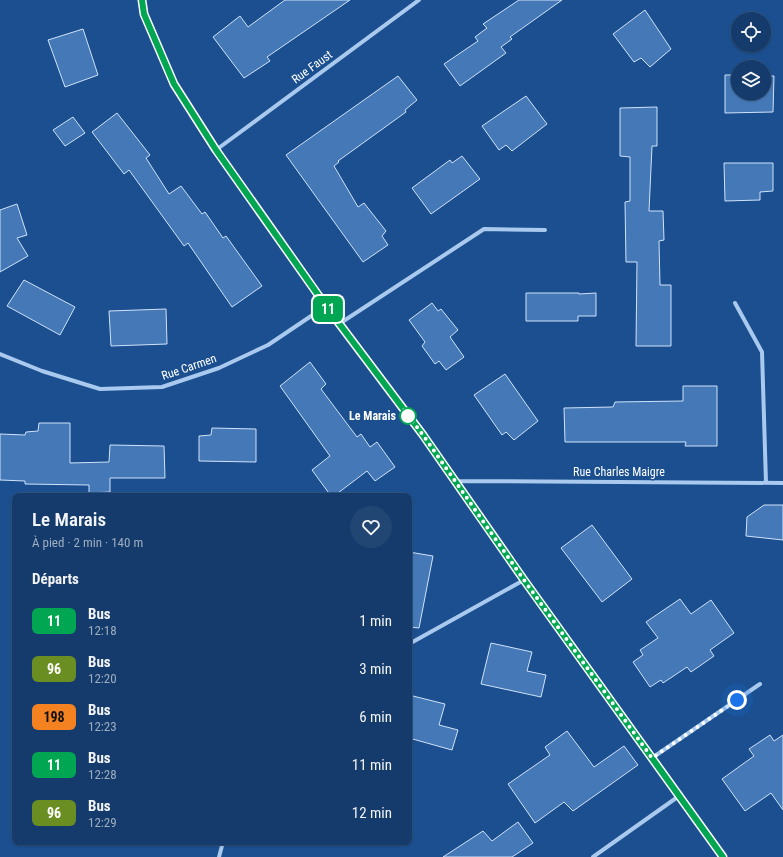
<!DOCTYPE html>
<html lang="fr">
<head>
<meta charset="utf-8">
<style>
  :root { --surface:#143b6b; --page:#214673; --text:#f1f3f6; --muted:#9dadc1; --line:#33557e }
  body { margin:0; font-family:"Roboto Condensed",sans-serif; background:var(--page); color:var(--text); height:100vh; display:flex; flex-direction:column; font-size:15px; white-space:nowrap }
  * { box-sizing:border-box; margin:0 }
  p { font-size:13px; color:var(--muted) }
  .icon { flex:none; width:22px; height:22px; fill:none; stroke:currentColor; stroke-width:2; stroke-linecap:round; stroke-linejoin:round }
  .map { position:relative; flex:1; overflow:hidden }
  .panel { position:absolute; left:12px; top:493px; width:400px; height:352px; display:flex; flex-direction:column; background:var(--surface); border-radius:8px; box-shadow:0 1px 3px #0004,0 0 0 1px var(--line) }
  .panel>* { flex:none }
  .badge { padding:0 8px; border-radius:6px; font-size:14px; line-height:26px }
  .tools { position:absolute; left:731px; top:12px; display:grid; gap:8px }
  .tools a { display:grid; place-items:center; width:40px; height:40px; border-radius:50%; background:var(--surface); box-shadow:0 1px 3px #0004,0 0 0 1px var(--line); font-size:20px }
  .you { position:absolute; width:20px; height:20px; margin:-10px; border:3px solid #fff; border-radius:50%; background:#1a73e8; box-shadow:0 0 0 6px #1a73e833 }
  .map>.badge { position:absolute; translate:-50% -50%; box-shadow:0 0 0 2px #fff }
  h2 { padding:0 20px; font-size:15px; line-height:36px }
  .round { display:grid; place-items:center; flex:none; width:42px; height:42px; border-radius:21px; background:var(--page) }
  .overview { display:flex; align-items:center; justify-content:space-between; height:68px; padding:0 20px }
  h1 { font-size:19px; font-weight:600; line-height:30px }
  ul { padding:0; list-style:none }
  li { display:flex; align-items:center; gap:12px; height:48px; padding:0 20px }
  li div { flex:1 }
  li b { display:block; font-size:15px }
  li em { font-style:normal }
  li .badge { min-width:44px; font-weight:700; text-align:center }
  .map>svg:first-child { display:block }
</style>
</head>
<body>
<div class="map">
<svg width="783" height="857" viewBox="0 0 783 857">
  <rect width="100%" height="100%" fill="#1b4f8f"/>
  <path fill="#4478b7" stroke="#cfe3fa" d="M285 0H350L267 57 270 61 244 78 213 37 240 16 248 27Z
    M519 0H562L510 37 512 39 501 47 506 53 460 86 444 64 478 41 475 37 487 28 483 24Z
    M645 10 671 49 650 67 641 58 634 62 613 34Z
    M83 29 98 75 65 87 48 40Z
    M725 75H738V93H764V76H774L773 112 725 113Z
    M398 76 417 100 405 110 406 112 338 161 339 162 334 166 358 207 364 203 386 231 382 236 388 245 363 262 286 155Z
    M526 96 547 124 512 151 506 145 499 150 482 126Z
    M657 107V146H652L649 211H663L664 240 659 241 660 285H671V346H636L637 262H626L625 202 630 201V157L620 156V108Z
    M117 113 150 155 146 158 169 194 181 186 202 214 205 212 223 238 226 236 262 286 232 307 188 243 184 246 129 170 124 174 92 132Z
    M73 117 85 133 65 146 53 130Z
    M462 156 480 179 431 214 412 188 450 160 452 163Z
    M724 163H773V191L760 192V200L725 201Z
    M17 204 27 235 17 238 28 256 0 272V210Z
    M24 280 75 307 60 335 7 306Z
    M526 293H579V294L596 293V316H578V321H526Z
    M432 303 438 311 441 309 458 330 450 337 464 357 446 370 439 361 435 364 422 346 425 342 409 320Z
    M166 309 167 344 111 346 109 311Z
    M310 362 326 384 321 389 357 437 361 434 370 447 377 442 395 467 375 481 367 471 334 496H331L312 470 330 456 280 386Z
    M505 374 538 421 514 440 506 432 502 435 474 395Z
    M683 386H717V446H685L686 442H565L564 408 613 407 615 402 683 401Z
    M39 423H70V463L109 462 110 445 164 446 165 478H110V492L89 493V485L25 484V481L0 480V434L25 435 26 432 38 431Z
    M212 428 256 429V462L199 461V436L211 435Z
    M764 505H783V540L746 536 747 517Z
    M592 525 632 579 602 602 561 548Z
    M409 552 433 556 419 628 409 627Z
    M680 599 691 614 711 600 734 633 710 650 714 656 691 672 687 667 663 683 661 680 650 687 633 662 643 655 640 650 658 638 646 622Z
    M491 643 532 652 527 671 546 675 541 697 481 684Z
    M409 695 445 704 439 725 458 730 452 750 409 738Z
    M567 731 594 767 624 746 638 765 573 811 564 802 535 823 508 784 550 755 545 747Z
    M770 735 774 741 783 735V810L771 793 745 811 722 779 754 756 749 749Z
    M518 822 533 843 512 857H443L483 831 492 841Z"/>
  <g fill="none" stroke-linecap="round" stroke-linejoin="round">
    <path stroke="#a9c9ee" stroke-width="4" d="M142 0 144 14 173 84 216 150 326 306 423 435 524 580 723 857
      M216 150 419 0
      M735 303 762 352 766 483
      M339 324 484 229 545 230
      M0 354 42 371 100 389 162 387 219 368 268 345 326 306
      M455 481 783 483
      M409 644 524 580
      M652 758 760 684
      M219 857 223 842
      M593 857 679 796"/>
  </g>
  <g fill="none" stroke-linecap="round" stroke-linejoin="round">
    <g stroke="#fff" stroke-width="9">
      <path id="line" d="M142 0 144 14 174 84 216 150 326 306 423 435 524 580 723 857"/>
    </g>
    <use href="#line" stroke="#00a651" stroke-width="6"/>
    <path stroke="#fff" stroke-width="4" stroke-dasharray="0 7.2" d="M408 416 404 410 423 435 524 580 652 758 737 700"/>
  </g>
  <circle fill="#fff" stroke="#00a651" stroke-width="2" cx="408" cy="416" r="8"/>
  <g text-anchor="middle" stroke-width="3" stroke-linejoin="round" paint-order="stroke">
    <g font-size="12" fill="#fff" stroke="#1b4f8f">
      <text transform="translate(312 67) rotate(-36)" y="4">Rue Faust</text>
      <text transform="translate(189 367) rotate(-19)" y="4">Rue Carmen</text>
      <text x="619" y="476">Rue Charles Maigre</text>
    </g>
    <g font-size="12" font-weight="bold" fill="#fff" stroke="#1b4f8f" text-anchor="end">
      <text x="396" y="420">Le Marais</text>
    </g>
  </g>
</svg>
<div class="tools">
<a><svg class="icon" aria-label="locate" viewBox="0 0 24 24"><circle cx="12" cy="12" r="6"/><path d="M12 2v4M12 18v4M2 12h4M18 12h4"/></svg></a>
<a><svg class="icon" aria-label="layers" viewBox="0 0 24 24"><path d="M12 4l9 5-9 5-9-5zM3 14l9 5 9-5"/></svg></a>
</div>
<div class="you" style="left:737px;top:700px"></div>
<b class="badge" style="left:328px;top:309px;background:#00a651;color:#fff">11</b>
<section class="panel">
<div class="overview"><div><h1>Le Marais</h1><p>À pied · 2 min · 140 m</p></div><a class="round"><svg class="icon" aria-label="heart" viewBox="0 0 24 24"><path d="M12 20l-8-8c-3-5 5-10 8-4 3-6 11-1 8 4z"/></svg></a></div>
<h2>Départs</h2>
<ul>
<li><span class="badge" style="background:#00a651;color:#fff">11</span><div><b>Bus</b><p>12:18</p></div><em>1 min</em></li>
<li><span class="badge" style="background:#6b8e23;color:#fff">96</span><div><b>Bus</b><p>12:20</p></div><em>3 min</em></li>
<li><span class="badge" style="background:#f58220;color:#111">198</span><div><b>Bus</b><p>12:23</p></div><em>6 min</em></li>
<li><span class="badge" style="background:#00a651;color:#fff">11</span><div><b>Bus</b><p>12:28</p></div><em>11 min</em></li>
<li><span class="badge" style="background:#6b8e23;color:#fff">96</span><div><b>Bus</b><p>12:29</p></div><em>12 min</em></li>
</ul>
</section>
</div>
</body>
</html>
